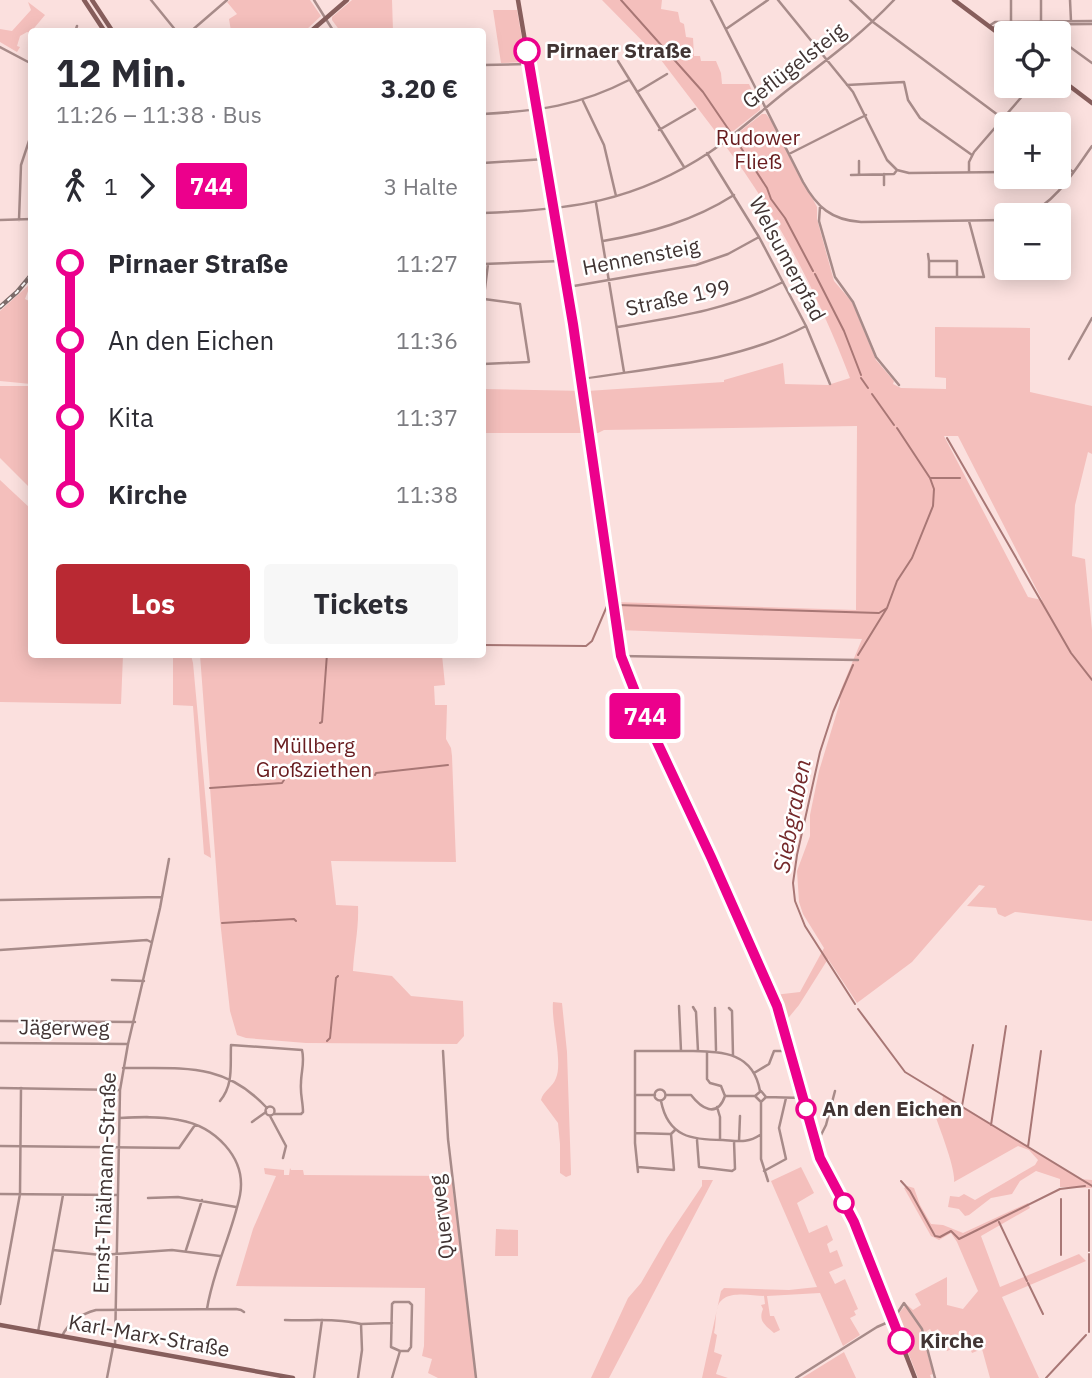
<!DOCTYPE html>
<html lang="de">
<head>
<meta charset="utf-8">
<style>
  :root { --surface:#fff; --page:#f7f7f7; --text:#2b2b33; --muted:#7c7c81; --accent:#b92933 }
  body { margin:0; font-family:"IBM Plex Sans",sans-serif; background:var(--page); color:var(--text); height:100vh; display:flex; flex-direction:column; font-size:26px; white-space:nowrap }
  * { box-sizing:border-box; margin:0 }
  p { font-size:23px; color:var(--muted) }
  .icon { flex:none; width:38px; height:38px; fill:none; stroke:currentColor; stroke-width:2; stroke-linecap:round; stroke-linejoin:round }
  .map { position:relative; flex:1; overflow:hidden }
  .side { position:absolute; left:28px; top:28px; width:458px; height:630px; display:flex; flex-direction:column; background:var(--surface); border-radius:7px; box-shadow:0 4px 18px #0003 }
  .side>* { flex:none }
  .badge { padding:0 14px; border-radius:5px; font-size:24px; line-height:46px }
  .controls { position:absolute; left:994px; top:21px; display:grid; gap:14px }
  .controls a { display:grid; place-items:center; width:77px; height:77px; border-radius:7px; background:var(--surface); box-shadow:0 4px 18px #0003; font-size:35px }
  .map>.badge { position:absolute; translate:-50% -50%; box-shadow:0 0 0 4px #fff }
  .legs { display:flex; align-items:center; gap:10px; height:77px; padding:0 28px; font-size:23px }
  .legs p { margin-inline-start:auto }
  .headline { display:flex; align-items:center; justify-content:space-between; height:119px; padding:0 28px }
  h1 { font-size:38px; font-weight:700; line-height:52px }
  .action { display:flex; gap:14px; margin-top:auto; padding:14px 28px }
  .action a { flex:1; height:80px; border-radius:7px; background:var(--accent); color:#fff; font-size:28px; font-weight:700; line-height:80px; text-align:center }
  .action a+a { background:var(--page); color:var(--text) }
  ul { padding:0 28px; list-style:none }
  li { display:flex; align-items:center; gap:24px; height:77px; font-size:26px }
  li i { display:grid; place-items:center; width:10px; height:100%; margin:0 9px; background:currentColor }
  li i::after { content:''; width:18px; height:18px; margin:-9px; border:5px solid; border-radius:50%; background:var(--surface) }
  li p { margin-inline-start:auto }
  li:first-child i { background:linear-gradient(#0000 50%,currentColor 0) }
  li:last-child i { background:linear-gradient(currentColor 50%,#0000 0) }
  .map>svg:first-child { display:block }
</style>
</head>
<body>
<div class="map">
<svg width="1092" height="1378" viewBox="0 0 1092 1378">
  <rect width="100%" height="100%" fill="#fbe0de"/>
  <path fill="#f4bfbc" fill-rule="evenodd" d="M230 0H310L321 16 305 31H231L229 19 237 14 227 2Z
    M352 0H392L393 31H340L332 20V17Z
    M602 0H662L661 9 678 12 680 22 684 24 686 37 693 38 694 56H700L701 61H716L721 73 722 84H749L760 107V110L722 140 661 60Z
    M28 2 45 15 30 33 27 32 20 36 17 46 20 47 17 52 0 42V29L12 31 31 10Z
    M493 10H517L526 62 501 63Z
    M762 114H766L772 122 817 207V219L834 281 852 302 876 360 894 381 893 384 901 388 946 389V378L935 377V327L1030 328V392L1092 406V454L1088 452 1075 505 1072 556 1085 559 1092 630V921L1015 912 1005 917 998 914 996 908 967 906 985 886 979 885 912 962 857 1003 828 959 799 1005 785 1022 774 995 800 992 824 948 803 914 799 902 797 871 810 836V815L819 771 840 702V692L862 639 618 630 615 602 856 610 857 426 604 430 598 433H483V389L587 391 724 382V380L783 363 785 384 828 385 850 378C819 296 777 214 724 144ZM944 436H958L1042 600 1028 597Z
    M31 283 25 299 31 302V384L0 381V311Z
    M0 386H31V489L0 458Z
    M0 480 31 509 32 654 123 655 121 704 0 702Z
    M173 655H191L193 663 211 858 204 854 193 706 173 705Z
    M200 655H442L445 685 434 686 435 705H447L446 739 451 748 452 756 456 862 331 861 336 905 358 906C359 928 354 949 353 971L392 976 411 996 463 1001 464 1036 457 1044 306 1043 246 1038 237 1035 230 1011 220 920Z
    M553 1002 562 1003 567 1052 571 1172V1175L566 1177 560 1173V1144L558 1123 541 1100C543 1091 553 1087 556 1078 563 1062 551 1022 553 1002Z
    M943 1094 1025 1145 1028 1144 1030 1149 1080 1179 1092 1180V1188L1060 1187V1179L1036 1171 1020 1181 1012 1194 991 1198 969 1215 965 1216 959 1209 948 1207 950 1196 959 1197 964 1194 975 1200 1035 1165 1038 1160 1029 1150 1018 1146 954 1182C956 1169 939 1127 934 1112L942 1105Z
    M801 1167 814 1193 797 1203 809 1233 827 1225 833 1240 827 1244 830 1253 837 1250 843 1266 829 1272 835 1284 845 1279 858 1309 854 1311 856 1315 850 1318 860 1335 843 1346 820 1293 767 1296 770 1316H774L780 1330 774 1333C765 1325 758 1321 763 1309L761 1305 765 1304 764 1296C748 1295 721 1289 717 1309 715 1317 716 1325 714 1333L717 1335 714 1352 722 1355 716 1374 728 1378H702L721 1291 724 1288 789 1290 817 1287 771 1181Z
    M264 1168 284 1170V1175H289L290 1168 291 1170H303L304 1175 451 1176 476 1378H438L428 1373 432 1359 422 1356 424 1346 425 1288 236 1286 253 1229 276 1176 265 1174Z
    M702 1180H713L609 1378H591L628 1298 641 1283 667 1238 702 1186Z
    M907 1186 914 1188 920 1205 931 1224 943 1225 963 1233 1028 1203 1030 1208 981 1236 1000 1287 1079 1254 1086 1261 1002 1297 1039 1378H990L982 1349 972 1353 967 1342 947 1351 938 1329 932 1332 930 1329 922 1334 933 1374 930 1375 931 1378H918L895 1319 906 1304 913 1310 921 1305 915 1294 947 1277V1305L963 1309 978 1291 957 1242 951 1233 939 1240 931 1236 904 1188Z
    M496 1229 518 1230V1256H495Z
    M844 1352 856 1378H802Z"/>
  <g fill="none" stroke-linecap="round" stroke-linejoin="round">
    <path stroke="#a87775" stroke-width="2" d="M621 0 703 92 731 133
      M734 137 767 188 771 199 785 218 813 271
      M815 274 844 331 861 375
      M861 378 868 388
      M872 394 894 425
      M947 438 1071 653 1092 680
      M930 478H960
      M617 605 879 613 887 608
      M483 645 586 646 592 641 607 606
      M858 655 887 608 897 581 912 558 933 506 934 489 930 478 897 428
      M853 665 833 712 820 752 797 855 793 883 795 901 805 926 855 1004
      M320 723 322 722 327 654
      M375 775 376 773 448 765
      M210 788 282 783 284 780
      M222 923 294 919 296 921
      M858 1009 905 1072 1092 1186
      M327 1041 330 1038 336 978 338 976
      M962 1106 973 1045
      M991 1125 1006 1026
      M1028 1147 1041 1051
      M901 1181 910 1191 935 1236 940 1237 951 1231 959 1239 1060 1189 1085 1186
      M1061 1199V1255
      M999 1222 1027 1281
      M1089 1251V1190
      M1028 1283 1043 1314
      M1089 1332V1254
      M1046 1378 1086 1335"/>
    <path stroke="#a78b89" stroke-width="2.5" d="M151 0 177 32
      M314 0 334 32
      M711 0 803 182C817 207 831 220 861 222L1006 220
      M778 0 853 92 887 160 897 170 909 173 1006 172
      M850 0 873 22 1010 124
      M1011 0V22
      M1041 0V21
      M1070 0 1071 21
      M1040 24 1051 33
      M989 26 995 22 1092 21
      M992 28 998 25 1092 24
      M726 29 768 0
      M75 32 77 26
      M190 32 227 0
      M1059 39 1092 63
      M0 47 32 64
      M618 61 684 167
      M483 65 529 64
      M847 85 904 82 908 100 920 118 972 155
      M637 92 667 74
      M583 101 604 145 616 196
      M483 114C538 111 579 106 629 80
      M1059 127 1067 116
      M659 130 695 109
      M707 153 759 237 806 326 830 384
      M789 154 866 115
      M859 161V174
      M1059 161 1073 172
      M483 163 545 159
      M969 172V162L974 152 1031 86
      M884 174V185
      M851 175 894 174 897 170
      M596 203 624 372
      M820 207 819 221 835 277 853 302 876 357 899 385
      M483 213C570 210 635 202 710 152 736 134 760 112 785 92 825 61 858 38 894 0
      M1026 215C1056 203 1074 171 1092 146
      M0 220 32 219
      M19 220 21 165 32 132
      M603 241C650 233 693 221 734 195
      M928 254 929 261
      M483 264 561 261
      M957 277V261H929V277H984L969 221
      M568 287 696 265 728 254 759 237
      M483 304 488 264
      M617 327C677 317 728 310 783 282
      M1069 359 1092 318
      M483 364 529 362 520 304 484 299
      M582 379C657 367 737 362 806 326
      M621 656 858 660
      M0 900 161 897
      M0 950 147 940 151 942
      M112 980 144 981
      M679 1006 681 1051
      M693 1007 696 1012 698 1051
      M715 1008 716 1050
      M729 1008 732 1011 733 1055
      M0 1021 135 1022
      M0 1043 128 1044
      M443 1051 448 1139 476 1378
      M123 1068C180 1069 224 1061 267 1108
      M754 1073 769 1064 774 1051H785L796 1090 795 1098
      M0 1088 119 1090
      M654.5 1095a5.5 5.5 0 1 1 11 0a5.5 5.5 0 1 1-11 0Z
      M637 1095H655
      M666 1095H691C701 1108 717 1119 725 1096L721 1086 710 1083 707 1079V1052
      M726 1096H755L761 1091 766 1097 761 1102 755 1096
      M766 1097 803 1098
      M220 1101C234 1084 230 1065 231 1045L302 1050C305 1062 301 1072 301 1083 300 1094 303 1102 303 1112L301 1114H274
      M661 1101C668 1137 692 1140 723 1140 739 1141 748 1143 760 1135
      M761 1102V1159L768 1181
      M265.5 1111a4.5 4.5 0 1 1 9 0a4.5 4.5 0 1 1-9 0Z
      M717 1107 720 1117V1140
      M270 1116 286 1146 283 1158
      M120 1118C139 1117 160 1116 179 1120 214 1126 247 1157 240 1195 232 1234 213 1270 207 1309
      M252 1122 266 1112
      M635 1133 670 1134
      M697 1140 699 1167 732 1171 735 1169 734 1141
      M739 1141 740 1116
      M817 1143 826 1125 835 1091
      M0 1146 179 1148 195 1125
      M638 1167 674 1170 671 1134 675 1130
      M764 1171 786 1159 779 1128 786 1098
      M638 1172 635 1143V1051C654 1051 672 1051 691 1051 723 1052 753 1052 760 1091
      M0 1194 118 1195
      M148 1198 178 1197 236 1207
      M53 1250 101 1255 172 1250 220 1256
      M186 1250 202 1200
      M394 1302H409L412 1305 411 1347 408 1351H400L391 1347 392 1304Z
      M0 1304 20 1194 21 1088
      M285 1320C311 1321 336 1318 361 1324L362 1350 358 1378
      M361 1324 392 1323
      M38 1332 63 1195
      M62 1336C69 1322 81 1314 96 1310L236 1309 241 1310 244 1312
      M115 1346 120 1090 128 1044 160 908 169 859
      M107 1378 113 1347
      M314 1378 322 1320
      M392 1378 400 1351
      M796 1378 877 1327 893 1320 904 1303 922 1329 935 1378"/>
    <path stroke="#875e5c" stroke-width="4.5" d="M84 0 105 32
      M92 0 113 32
      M518 0 573 324 621 656 643 712 711 857 777 1006 820 1158 854 1222 915 1378
      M954 0 1006 39
      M310 32 347 0
      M1059 78 1092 103
      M0 1325 293 1378"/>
    <g stroke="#7e6d6b" stroke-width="4.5">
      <path id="rail" d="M0 307 17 292 32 274"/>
    </g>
    <use href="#rail" stroke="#fff" stroke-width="2" stroke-dasharray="5" stroke-linecap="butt"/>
  </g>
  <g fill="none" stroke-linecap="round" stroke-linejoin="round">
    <g stroke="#fff" stroke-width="16">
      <path id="line-1" d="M527 51 573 324 621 656 643 712 711 857 777 1006 820 1158 854 1222 901 1341"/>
    </g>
    <use href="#line-1" stroke="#ec008c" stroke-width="10"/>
  </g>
  <g fill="#fff" stroke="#ec008c" stroke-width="3.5">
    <circle cx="527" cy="51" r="12"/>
    <circle cx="806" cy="1109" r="9"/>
    <circle cx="844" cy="1203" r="9"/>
    <circle cx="901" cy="1341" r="12"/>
  </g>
  <g text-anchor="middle" stroke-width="5" stroke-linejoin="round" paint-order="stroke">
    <g font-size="21" font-weight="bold" fill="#413433" stroke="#fff" text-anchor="start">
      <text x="546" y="58">Pirnaer Straße</text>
      <text x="822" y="1116">An den Eichen</text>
      <text x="920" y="1348">Kirche</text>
    </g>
    <g font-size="21" fill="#413433" stroke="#fff">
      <text transform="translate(794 66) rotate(-38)" y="7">Geflügelsteig</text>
      <text transform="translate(641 257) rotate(-11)" y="7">Hennensteig</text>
      <text transform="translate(787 259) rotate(62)" y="7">Welsumerpfad</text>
      <text transform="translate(678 298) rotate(-12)" y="7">Straße 199</text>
      <text transform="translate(64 1028) rotate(1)" y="7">Jägerweg</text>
      <text transform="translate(105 1183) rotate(-88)" y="7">Ernst-Thälmann-Straße</text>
      <text transform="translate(442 1217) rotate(-97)" y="7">Querweg</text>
      <text transform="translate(149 1336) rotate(10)" y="7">Karl-Marx-Straße</text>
    </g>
    <g font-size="21" fill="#681c1f" stroke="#fff">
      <text x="758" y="145">Rudower<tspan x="758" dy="24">Fließ</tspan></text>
      <text x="314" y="753">Müllberg<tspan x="314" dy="24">Großziethen</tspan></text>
    </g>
    <g font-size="23" font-style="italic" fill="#75292a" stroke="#fff">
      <text transform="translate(792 816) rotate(-79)" y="8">Siebgraben</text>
    </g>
  </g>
</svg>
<div class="controls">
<a><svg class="icon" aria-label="locate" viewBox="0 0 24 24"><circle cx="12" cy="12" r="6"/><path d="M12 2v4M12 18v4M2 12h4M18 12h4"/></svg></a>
<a>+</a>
<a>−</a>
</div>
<b class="badge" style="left:645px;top:716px;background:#ec008c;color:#fff">744</b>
<section class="side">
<div class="headline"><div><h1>12 Min.</h1><p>11:26 – 11:38 · Bus</p></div><b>3.20 €</b></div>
<div class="legs"><svg class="icon" aria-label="walk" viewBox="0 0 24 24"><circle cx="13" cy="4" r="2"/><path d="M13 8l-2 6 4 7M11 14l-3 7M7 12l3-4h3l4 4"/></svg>1<svg class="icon" aria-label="forward" viewBox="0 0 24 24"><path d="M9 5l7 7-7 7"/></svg><b class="badge" style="background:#ec008c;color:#fff">744</b><p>3 Halte</p></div>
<ul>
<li><i style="color:#ec008c"></i><b>Pirnaer Straße</b><p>11:27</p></li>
<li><i style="color:#ec008c"></i><span>An den Eichen</span><p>11:36</p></li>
<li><i style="color:#ec008c"></i><span>Kita</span><p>11:37</p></li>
<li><i style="color:#ec008c"></i><b>Kirche</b><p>11:38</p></li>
</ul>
<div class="action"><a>Los</a><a>Tickets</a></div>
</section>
</div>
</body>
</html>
